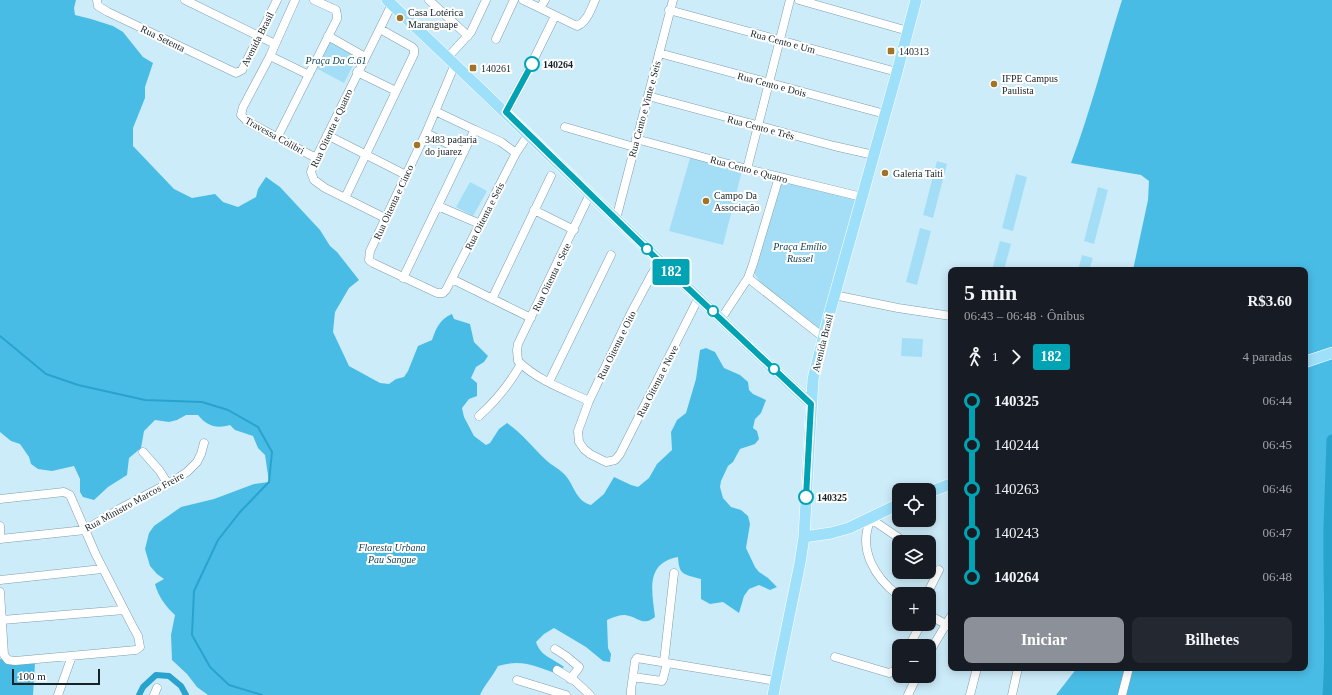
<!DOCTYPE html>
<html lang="pt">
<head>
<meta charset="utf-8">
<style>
  :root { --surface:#171b24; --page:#242831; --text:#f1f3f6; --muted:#9ea1a6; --accent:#8c9099 }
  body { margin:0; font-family:Georgia,serif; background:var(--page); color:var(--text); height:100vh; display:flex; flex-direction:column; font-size:15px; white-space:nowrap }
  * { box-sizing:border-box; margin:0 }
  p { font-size:13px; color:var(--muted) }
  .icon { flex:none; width:22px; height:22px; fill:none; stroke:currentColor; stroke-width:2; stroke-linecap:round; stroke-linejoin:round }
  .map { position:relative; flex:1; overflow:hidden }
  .sheet { position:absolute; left:948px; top:267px; width:360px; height:404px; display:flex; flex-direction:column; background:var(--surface); border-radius:8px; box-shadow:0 2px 10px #0003 }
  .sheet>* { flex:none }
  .badge { padding:0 8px; border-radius:3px; font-size:14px; line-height:26px }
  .controls { position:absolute; left:892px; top:483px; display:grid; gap:8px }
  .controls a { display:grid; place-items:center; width:44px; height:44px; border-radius:8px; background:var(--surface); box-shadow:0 2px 10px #0003; font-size:20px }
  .scale { position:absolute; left:12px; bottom:10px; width:88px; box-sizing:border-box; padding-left:4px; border:2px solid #162226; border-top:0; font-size:11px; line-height:14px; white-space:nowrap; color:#162226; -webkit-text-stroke:3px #fff; paint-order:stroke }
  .map>.badge { position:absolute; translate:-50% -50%; box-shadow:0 0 0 2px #fff }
  .legs { display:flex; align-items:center; gap:6px; height:44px; padding:0 16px; font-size:13px }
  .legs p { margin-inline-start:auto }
  .headline { display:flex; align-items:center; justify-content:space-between; height:68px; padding:0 16px }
  h1 { font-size:22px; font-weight:700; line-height:30px }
  .cta { display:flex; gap:8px; margin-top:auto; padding:8px 16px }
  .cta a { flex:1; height:46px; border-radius:8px; background:var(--accent); color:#fff; font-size:16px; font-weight:700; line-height:46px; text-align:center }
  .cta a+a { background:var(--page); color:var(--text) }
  ul { padding:0 16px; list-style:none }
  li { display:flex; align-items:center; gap:14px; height:44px; font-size:15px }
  li i { display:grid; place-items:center; width:6px; height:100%; margin:0 5px; background:currentColor }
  li i::after { content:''; width:10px; height:10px; margin:-5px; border:3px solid; border-radius:50%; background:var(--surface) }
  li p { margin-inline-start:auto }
  li:first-child i { background:linear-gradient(#0000 50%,currentColor 0) }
  li:last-child i { background:linear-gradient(currentColor 50%,#0000 0) }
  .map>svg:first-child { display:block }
</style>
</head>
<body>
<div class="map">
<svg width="1332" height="695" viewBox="0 0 1332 695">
  <rect width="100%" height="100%" fill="#cdecfa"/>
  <path fill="#a4def6" d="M329 37 359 54 344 83 314 67Z
    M690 158 742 171 723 245 669 231Z
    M937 161 947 164 933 218 923 215Z
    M1016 174 1027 177 1013 231 1002 228Z
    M780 180 856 198 831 286 820 333 760 282 753 271Z
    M470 182 487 191 473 216 456 207Z
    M1098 187 1108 190 1094 244 1084 241Z
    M920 228 931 231 917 285 906 282Z
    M1000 241 1011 244 1004 270H992Z
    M1082 255 1093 258 1089 270H1078Z
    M902 338 923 339 922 357 901 356Z"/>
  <path fill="#49bce6" d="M0 0H76L74 8 75 15 91 19 113 26 123 32 143 57 153 63 145 87V98L133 128V146L174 189 192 198 215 194 223 202 238 207 256 197 258 189 266 177 280 187 320 230 330 246 337 252 359 280 349 288 335 312 333 332 349 366 380 383 389 384 396 379 404 377 408 371 418 346 432 340C436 328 440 319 452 314L454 319 470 324 474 342 488 356 484 362 476 367 471 378 477 383V396L469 399 462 408 464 417 474 436 486 445 490 443 499 429 507 423C522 433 533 448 546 460 551 465 558 468 563 473 575 484 574 500 591 505L604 494 614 477 631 485 638 487 649 478 657 464 672 450 671 432 677 420 686 413 696 379 700 350 706 348 715 352 724 368 740 375 748 382 749 390 753 394 766 400 761 413 755 419 753 428 757 431 759 439 755 444 740 449 733 462 728 466 721 481 720 487 723 498 731 507 741 510 748 516 750 524 746 548 755 567 759 572 768 578 777 587 770 590 759 585 749 589 744 596 739 613 723 602 710 604 701 599V579C684 574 679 576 678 557 645 563 652 591 655 617 642 627 639 617 625 615 619 615 613 617 607 620L608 648 611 654 610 662 603 661 586 647 554 628 544 634 536 642C541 657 553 658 564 667L555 673C533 666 522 659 498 666 493 676 485 684 480 695H208L197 687 187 674 172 660 171 635 175 615C166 607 158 596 155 584L164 579 157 574 150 566 145 549 149 533 154 526 181 507 214 499 254 484 269 482 265 455 258 448 253 436 235 430 230 425C216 429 207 426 198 415H186L177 420 169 422 155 420 144 431 141 448 129 458 127 475 108 487 94 500 83 497 80 492V479L74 466 52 471 38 469 31 464 29 457 20 444 11 441 0 432Z
    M1122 0H1332V347L1305 356V270H1133L1148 200 1149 181 1141 175 1071 163C1091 110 1105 54 1122 0Z
    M1332 356V695H1056L1077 668H1305V365Z
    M0 659 35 663 33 695H0Z"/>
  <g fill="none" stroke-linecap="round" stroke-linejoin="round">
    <path stroke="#28a3cd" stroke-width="2" d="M0 336 46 374 78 385 145 400 202 402 228 410 258 427 272 452 269 482 240 512 218 540 194 591 192 635 210 667 229 685 262 695"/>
    <path stroke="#28a3cd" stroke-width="6" d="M139 695 143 687 156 675 169 676 181 686 186 695"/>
    <path stroke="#28a3cd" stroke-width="11" d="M1329 527 1332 440
      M1328 695C1332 639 1328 583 1329 527H1332"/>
    <g stroke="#819eab" stroke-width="9">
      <path id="minor" d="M97 0 98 6 108 12 236 73 242 70 277 0
        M185 0 275 44
        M295 0 270 56 243 107 241 115 248 122 316 158
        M429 0 468 36
        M523 0 577 26C587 22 591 9 595 0
        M799 0 908 31
        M540 8 545 0
        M669 10 897 72
        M328 36 365 57
        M496 39 514 0
        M659 53 885 114
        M270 56 309 75
        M448 57 471 32 486 0
        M455 64 426 133 370 251 369 260 373 263 437 293H443L446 290 516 153 528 135
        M357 72 396 91
        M648 96 834 146 874 155
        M435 111 475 130
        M506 112 526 75 555 16
        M565 127 634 147
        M426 133 464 152
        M327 135 406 175
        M277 138 337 19V15L336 10 314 0
        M636 139 747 169 862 197
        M747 169 790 0
        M345 198 414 54V49L412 47 380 29
        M438 206 480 224
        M534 210 574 230
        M385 218 325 188 314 180 311 172 316 158 392 4
        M616 219 673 0
        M660 262 652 274 631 313 589 401 578 431 579 442 584 449 590 454 606 462 615 460 620 454 699 297
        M403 278 469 141 475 130 501 142 516 153
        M748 278 823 337
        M452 279 531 318
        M834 295 898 308 951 316
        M492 299 551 176
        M721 319 748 278 753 264 779 177
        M549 382 611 255
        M589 401C565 390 537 380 518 361L517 350 518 344 590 194
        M479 416C496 401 510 383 521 364
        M143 452 159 470 168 484
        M0 499 64 492 70 495 96 555 133 627 138 636 140 647 136 650 15 661 8 660 4 655 0 592
        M0 526V536
        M0 539 85 530 121 508 175 480 187 472 197 462 201 454 204 443
        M0 580 102 569
        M927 594 939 570
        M899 596C875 578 857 549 871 519L905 542
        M929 615 951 627
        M2 620 124 610
        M909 646 921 624
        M555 649 566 656 579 667 578 669 570 679
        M929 653 951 616
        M835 657 889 673 894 671 899 665
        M664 662 674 573
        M557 670 575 681 590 695
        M633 677 662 681 663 679 667 663
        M517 680 566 695
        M58 695 72 656
        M154 695 157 688
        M631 695V690L635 661 637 658 776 681
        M908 695 917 676
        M970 695 977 668
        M1012 695 1018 668
        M1122 695 1129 668"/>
    </g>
    <g stroke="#fff" stroke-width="12">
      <path id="major" d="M387 0C529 134 668 271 811 404
        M1305 362 1332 353
        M929 492 951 484
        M804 537 831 533 849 528 899 504
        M773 695 800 563 804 537 813 379 829 315 897 72 916 0"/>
    </g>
    <use href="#minor" stroke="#fff" stroke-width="8"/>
    <use href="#major" stroke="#9ee0fa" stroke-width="11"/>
  </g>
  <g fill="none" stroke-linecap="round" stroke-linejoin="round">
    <g stroke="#fff" stroke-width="9">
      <path id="line-1" d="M532 64 506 112 660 262 811 404 806 497"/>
    </g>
    <use href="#line-1" stroke="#00a3b4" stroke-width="6"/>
  </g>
  <g fill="#a17325" stroke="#fff" stroke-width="1.5">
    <circle cx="400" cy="18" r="4"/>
    <rect x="887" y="47" width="8" height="8" rx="2"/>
    <rect x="469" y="64" width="8" height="8" rx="2"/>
    <circle cx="994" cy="84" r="4"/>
    <circle cx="417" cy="145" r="4"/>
    <circle cx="885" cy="173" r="4"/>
    <circle cx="706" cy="201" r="4"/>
  </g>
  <g fill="#fff" stroke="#00a3b4" stroke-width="2">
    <circle cx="532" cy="64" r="7"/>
    <circle cx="647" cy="249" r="5"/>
    <circle cx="713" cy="311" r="5"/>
    <circle cx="774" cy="369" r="5"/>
    <circle cx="806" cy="497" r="7"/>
  </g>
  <g text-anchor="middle" stroke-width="4" stroke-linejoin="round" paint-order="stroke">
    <g font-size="10" fill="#162226" stroke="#fff" text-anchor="start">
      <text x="408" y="16">Casa Lotérica<tspan x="408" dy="12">Maranguape</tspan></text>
      <text x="899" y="55">140313</text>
      <text x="481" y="72">140261</text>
      <text x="1002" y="82">IFPE Campus<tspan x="1002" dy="12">Paulista</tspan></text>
      <text x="425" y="143">3483 padaria<tspan x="425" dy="12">do juarez</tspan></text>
      <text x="893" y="177">Galeria Taiti</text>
      <text x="714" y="199">Campo Da<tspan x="714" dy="12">Associação</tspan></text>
    </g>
    <g font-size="10" fill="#162226" stroke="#fff">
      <text transform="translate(163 38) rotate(26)" y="4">Rua Setenta</text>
      <text transform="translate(257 39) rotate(-63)" y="4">Avenida Brasil</text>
      <text transform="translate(783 41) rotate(15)" y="4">Rua Cento e Um</text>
      <text transform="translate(772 84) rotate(15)" y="4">Rua Cento e Dois</text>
      <text transform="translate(644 109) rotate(-75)" y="4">Rua Cento e Vinte e Seis</text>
      <text transform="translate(761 127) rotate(15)" y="4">Rua Cento e Três</text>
      <text transform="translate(331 128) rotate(-65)" y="4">Rua Oitenta e Quatro</text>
      <text transform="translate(275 135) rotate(29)" y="4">Travessa Colibri</text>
      <text transform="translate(749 169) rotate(15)" y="4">Rua Cento e Quatro</text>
      <text transform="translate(393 202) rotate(-65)" y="4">Rua Oitenta e Cinco</text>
      <text transform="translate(484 216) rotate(-63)" y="4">Rua Oitenta e Seis</text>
      <text transform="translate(551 277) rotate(-64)" y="4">Rua Oitenta e Sete</text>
      <text transform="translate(822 343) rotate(-76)" y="4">Avenida Brasil</text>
      <text transform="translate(616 345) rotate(-64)" y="4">Rua Oitenta e Oito</text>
      <text transform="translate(657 381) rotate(-63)" y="4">Rua Oitenta e Nove</text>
      <text transform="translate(134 501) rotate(-29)" y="4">Rua Ministro Marcos Freire</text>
    </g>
    <g font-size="10" font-style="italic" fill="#114354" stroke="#fff">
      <text x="336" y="64">Praça Da C.61</text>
      <text x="800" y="250">Praça Emílio<tspan x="800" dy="12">Russel</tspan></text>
      <text x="392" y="551">Floresta Urbana<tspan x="392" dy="12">Pau Sangue</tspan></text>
    </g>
    <g font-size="10" font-weight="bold" fill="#162226" stroke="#fff" text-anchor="start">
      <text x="543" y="68">140264</text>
      <text x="817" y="501">140325</text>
    </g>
  </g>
</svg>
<div class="controls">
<a><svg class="icon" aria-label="locate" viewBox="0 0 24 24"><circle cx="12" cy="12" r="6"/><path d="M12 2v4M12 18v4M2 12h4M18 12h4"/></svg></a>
<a><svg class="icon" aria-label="layers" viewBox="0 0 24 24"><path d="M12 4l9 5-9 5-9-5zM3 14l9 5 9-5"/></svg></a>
<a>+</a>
<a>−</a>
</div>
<div class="scale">100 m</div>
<b class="badge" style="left:671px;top:272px;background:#00a3b4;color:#fff">182</b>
<section class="sheet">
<div class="headline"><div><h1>5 min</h1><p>06:43 – 06:48 · Ônibus</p></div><b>R$3.60</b></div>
<div class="legs"><svg class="icon" aria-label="walk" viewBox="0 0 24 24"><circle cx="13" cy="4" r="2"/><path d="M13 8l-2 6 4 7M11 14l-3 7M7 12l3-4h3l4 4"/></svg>1<svg class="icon" aria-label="forward" viewBox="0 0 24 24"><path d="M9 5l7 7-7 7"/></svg><b class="badge" style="background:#00a3b4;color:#fff">182</b><p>4 paradas</p></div>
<ul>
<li><i style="color:#00a3b4"></i><b>140325</b><p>06:44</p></li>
<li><i style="color:#00a3b4"></i><span>140244</span><p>06:45</p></li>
<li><i style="color:#00a3b4"></i><span>140263</span><p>06:46</p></li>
<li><i style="color:#00a3b4"></i><span>140243</span><p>06:47</p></li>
<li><i style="color:#00a3b4"></i><b>140264</b><p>06:48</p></li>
</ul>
<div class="cta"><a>Iniciar</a><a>Bilhetes</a></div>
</section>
</div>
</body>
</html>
